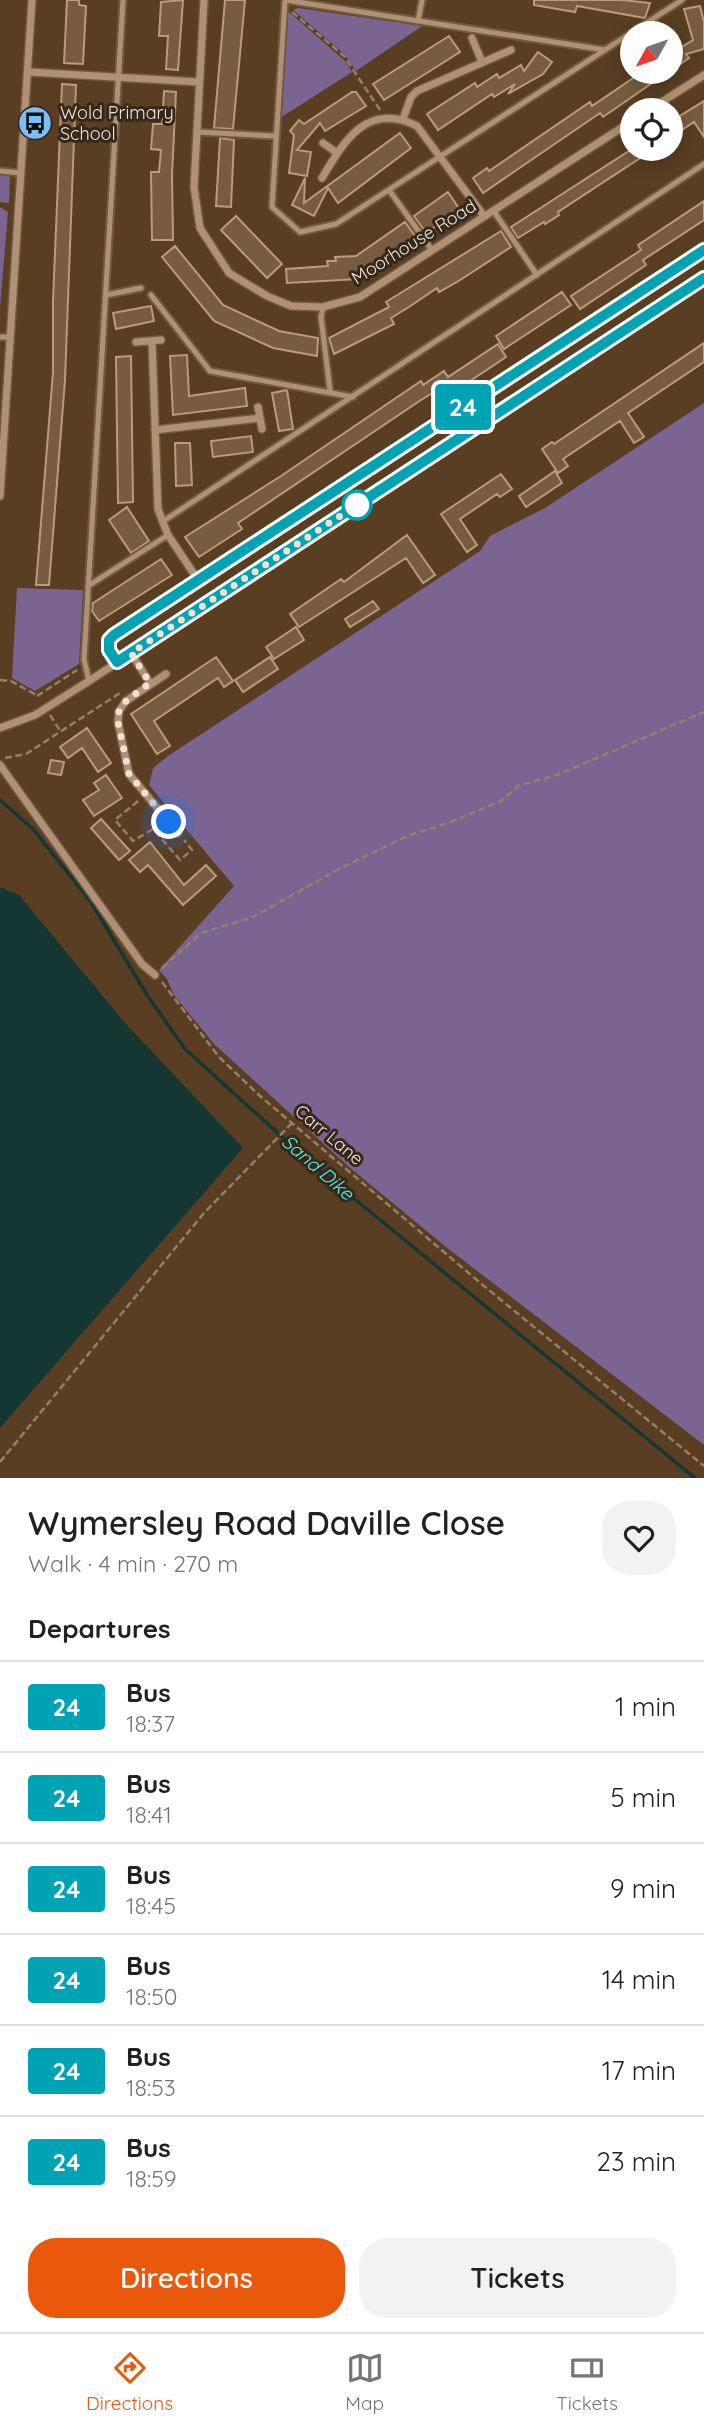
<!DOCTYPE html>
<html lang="en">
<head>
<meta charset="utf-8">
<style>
  :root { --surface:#fff; --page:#f2f2f2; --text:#202124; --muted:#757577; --line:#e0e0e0; --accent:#ea580c }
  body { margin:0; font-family:Quicksand,sans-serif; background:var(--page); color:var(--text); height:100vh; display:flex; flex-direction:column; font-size:26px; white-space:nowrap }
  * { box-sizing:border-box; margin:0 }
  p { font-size:23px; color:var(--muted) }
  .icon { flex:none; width:38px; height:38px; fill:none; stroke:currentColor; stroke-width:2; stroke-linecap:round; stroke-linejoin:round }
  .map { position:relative; height:1478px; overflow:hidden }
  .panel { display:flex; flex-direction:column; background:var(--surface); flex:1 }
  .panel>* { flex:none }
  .badge { padding:0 14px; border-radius:5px; font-size:24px; line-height:46px }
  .needle { width:46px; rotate:230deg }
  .tools { position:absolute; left:620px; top:21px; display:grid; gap:14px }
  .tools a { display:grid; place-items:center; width:63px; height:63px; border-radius:50%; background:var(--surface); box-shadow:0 4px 18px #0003; font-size:35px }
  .you { position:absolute; width:35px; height:35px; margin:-18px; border:5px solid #fff; border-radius:50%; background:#1a73e8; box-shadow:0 0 0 10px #1a73e833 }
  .map>.badge { position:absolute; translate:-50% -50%; box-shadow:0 0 0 4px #fff }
  h2 { padding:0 28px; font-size:26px; line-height:63px }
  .round { display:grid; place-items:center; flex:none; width:74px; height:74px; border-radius:28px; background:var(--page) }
  .summary { display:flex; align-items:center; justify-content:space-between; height:119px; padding:0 28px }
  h1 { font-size:33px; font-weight:600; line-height:52px }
  .action { display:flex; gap:14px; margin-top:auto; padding:14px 28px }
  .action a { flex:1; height:80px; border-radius:28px; background:var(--accent); color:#fff; font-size:28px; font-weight:600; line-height:80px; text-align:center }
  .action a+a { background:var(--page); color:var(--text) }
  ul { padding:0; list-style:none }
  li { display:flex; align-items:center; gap:21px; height:91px; padding:0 28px; border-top:2px solid var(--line) }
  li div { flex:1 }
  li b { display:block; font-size:26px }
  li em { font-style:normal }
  li .badge { min-width:77px; font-weight:700; text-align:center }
  .tabs { display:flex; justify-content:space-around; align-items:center; height:98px; border-top:2px solid var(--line); background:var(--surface); font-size:19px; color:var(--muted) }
  .tabs a { display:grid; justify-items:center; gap:4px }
  .tabs .on { color:var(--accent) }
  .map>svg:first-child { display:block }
</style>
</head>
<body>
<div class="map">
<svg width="704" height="1478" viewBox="0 0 704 1478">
  <rect width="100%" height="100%" fill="#593e22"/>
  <path fill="#7a6491" d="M298 8 422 26 356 71 344 54 293 10Z
    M288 11 345 61 352 72 280 118Z
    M0 174 10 175 9 203 0 202Z
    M0 207 8 212 0 308Z
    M704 403V1445L446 1247 348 1166 214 1044 174 995 167 979 159 970 234 886 149 785 153 768 168 756 480 551 490 536 545 508Z
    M17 588 83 590 79 664 35 691 12 678Z"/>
  <path fill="#143733" d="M0 887 19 895 126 1024 243 1148 0 1428Z"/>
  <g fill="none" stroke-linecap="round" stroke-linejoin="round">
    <path stroke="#143733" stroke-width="3.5" d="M0 800 33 829 91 902 147 995 185 1049 312 1164 695 1478"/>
  </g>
  <path fill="#785c3f" stroke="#ba9b7d" stroke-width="2" d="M67 0H79V5L86 6 83 64 64 63Z
    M183 0 178 70 166 69 168 36H159L161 2Z
    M225 0H245L233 129 214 128Z
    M534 0H622L650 3 645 18 577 6 575 12 563 10 534 5Z
    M700 6 704 22V49L686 54 689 58 670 71V54L693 40 684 9Z
    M449 36 460 52 384 100 373 84Z
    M538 52 552 62 543 74 508 94 515 84 494 97 492 94 438 130 427 114 475 83 477 87 497 74 499 78 521 65 524 71Z
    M642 72H668L603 117 600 113 483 193 473 178 487 168 489 171 590 102 592 106Z
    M62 84 76 85 65 380 49 585H36L53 372V301Z
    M164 91 176 92 172 175 173 240H152L151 172H159L161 150 151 149 153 124H162Z
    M352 92H356L366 106 325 131 320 123 297 150 311 152 307 176 289 173 294 135 290 131 299 120 304 124Z
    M704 101V137L694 122 670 138V122Z
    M400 133 411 148 338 203 328 188 314 216 292 205 305 178 304 203Z
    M220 138 234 140 231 207 216 206Z
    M632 149H654L558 212 559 215 545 224 544 222 518 238 511 227Z
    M448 192 460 210 426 233 414 216Z
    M704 201V220L643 260 646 265 580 309 571 296 641 250 638 245Z
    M236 216 282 264 267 278 221 230Z
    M405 222 418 240 359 279 287 283 286 269 328 266 327 261H336L335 257 356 256Z
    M501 231 511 247 457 282 439 292 437 288 409 307 391 318 394 324 334 354 329 338 389 307 386 302Z
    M175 246 223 305 279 331 318 338 317 356 273 348 214 321 162 257Z
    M562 292 571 305 504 349 496 336Z
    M151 306 154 321 116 329 113 313Z
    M704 343V362L628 413 644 437 634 443 620 421 563 459 568 466 558 473 542 449 552 442 554 444Z
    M498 344 506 357 440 401 434 392 421 400 238 523 242 529 199 557 185 537 281 476 421 381 423 385 444 371 448 377Z
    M187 355 189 396 245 388 247 406 173 415 170 356Z
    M131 356 133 502 118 503 116 357Z
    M287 390 293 429 279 431 272 393Z
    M251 436 253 452 213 457 211 441Z
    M175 443H190L192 485 176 486Z
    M555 471 562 483 526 507 519 496Z
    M501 474 512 489 500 497 497 494 460 519 477 545 467 552 441 514Z
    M127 507 149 541 131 553 109 520Z
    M407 535 435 575 423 583 406 558 299 627 290 614 341 579 344 582Z
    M161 559 172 575 99 621 92 611 93 603Z
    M373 601 379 609 350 627 345 619Z
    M296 627 304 640 274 659 266 647Z
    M216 657 233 681 224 687 218 678 154 721 170 746 157 754 131 714Z
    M270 657 278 669 243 692 235 680Z
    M87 728 111 763 98 772 82 748 68 758 60 747Z
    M51 760 64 762 61 775 48 773Z
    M106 775 122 798 94 816 83 800 99 790 94 783Z
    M101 819 130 851 119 860 91 828Z
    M150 842 184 885 206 865 216 876 183 905 148 865 140 872 129 860Z"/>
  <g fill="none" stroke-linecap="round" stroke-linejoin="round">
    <g stroke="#705a40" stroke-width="9">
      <path id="lane" d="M418 21 422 0
        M605 50 285 0 272 207 300 232 336 224 682 0
        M197 132 275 136
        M0 171 21 173
        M389 190 432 250
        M493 210 537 275
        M106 295 141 288
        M151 295 210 371 353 397
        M323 307 321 317 330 390
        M0 337H9
        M162 522 704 164
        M88 586 168 535
        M89 681 84 659 123 0"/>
    </g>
    <g stroke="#705a40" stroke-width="10">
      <path id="street" d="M204 0 194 187 200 228 229 273 267 296 291 306 323 307 360 297 632 121
        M472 38 482 62
        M29 72 199 82
        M649 110 704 75
        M403 119 411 97 417 91 511 50
        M323 143 337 153
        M322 178C344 141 367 101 417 126L484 216
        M152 341 158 509 168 535 198 580
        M136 342 161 340
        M258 407 262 429
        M155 430 260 418
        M0 496 32 0
        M131 653 150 683
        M117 662 109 650V641L114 635 704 250
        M166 674 126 701 119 711 118 722 129 774 178 833
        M0 728 35 715 89 681 704 278
        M0 765 142 964 155 975"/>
    </g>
    <path stroke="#978069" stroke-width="2.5" stroke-dasharray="7 3.5" stroke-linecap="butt" d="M292 12 344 56 380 110
      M0 680 11 681 38 696
      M37 696 77 670
      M50 715 61 732
      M5 758 26 754 120 693
      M138 801 115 820 133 841 153 829 180 860 192 850 184 840
      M162 968 201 933 253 917 339 869 407 836 448 823 501 801 520 785 557 775 704 712
      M162 982 219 1057 260 1096 484 1286 704 1466
      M0 1462 204 1213 291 1124"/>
    <use href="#lane" stroke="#b09173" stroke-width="5"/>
    <use href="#street" stroke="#b09173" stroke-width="7"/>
  </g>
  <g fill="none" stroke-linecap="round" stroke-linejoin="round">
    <g stroke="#fff" stroke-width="16">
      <path id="line" d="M704 250 114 635 109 640V650L117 662 704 278"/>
    </g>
    <use href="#line" stroke="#00a3b4" stroke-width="10"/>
    <path stroke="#f2e1d1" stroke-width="7" stroke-dasharray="0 12.6" d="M169 822 129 774 118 722 119 711 126 701 150 683 131 653 366 499 357 505"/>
  </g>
  <defs>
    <g id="bus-disc" transform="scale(1.75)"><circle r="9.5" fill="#7dbef9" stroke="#34281c"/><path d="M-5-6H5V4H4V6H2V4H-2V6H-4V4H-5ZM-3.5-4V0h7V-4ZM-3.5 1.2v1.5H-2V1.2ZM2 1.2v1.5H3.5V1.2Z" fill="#111"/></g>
  </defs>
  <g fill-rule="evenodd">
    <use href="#bus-disc" x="35" y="123"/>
  </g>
  <circle fill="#fff" stroke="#00a3b4" stroke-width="3.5" cx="357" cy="505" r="14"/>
  <g text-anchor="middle" stroke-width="6" stroke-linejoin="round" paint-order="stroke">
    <g font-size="18" fill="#f2e1d1" stroke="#34281c" text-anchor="start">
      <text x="60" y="119">Wold Primary<tspan x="60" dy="21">School</tspan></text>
    </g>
    <g font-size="18" fill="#f2e1d1" stroke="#34281c">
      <text transform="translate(414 242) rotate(-32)" y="6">Moorhouse Road</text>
      <text transform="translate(329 1135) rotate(40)" y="6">Carr Lane</text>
    </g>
    <g font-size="19" font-style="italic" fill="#52f1e4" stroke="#34281c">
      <text transform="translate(318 1167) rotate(41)" y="7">Sand Dike</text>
    </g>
  </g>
</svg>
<div class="tools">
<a><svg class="needle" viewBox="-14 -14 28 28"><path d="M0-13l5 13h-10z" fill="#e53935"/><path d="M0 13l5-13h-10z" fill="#757577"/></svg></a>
<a><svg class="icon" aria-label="locate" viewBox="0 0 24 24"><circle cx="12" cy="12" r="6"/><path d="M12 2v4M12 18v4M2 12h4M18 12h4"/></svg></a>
</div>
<div class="you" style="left:169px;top:822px"></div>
<b class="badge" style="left:463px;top:407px;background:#00a3b4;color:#fff">24</b>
</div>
<section class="panel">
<div class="summary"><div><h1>Wymersley Road Daville Close</h1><p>Walk · 4 min · 270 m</p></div><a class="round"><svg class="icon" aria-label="heart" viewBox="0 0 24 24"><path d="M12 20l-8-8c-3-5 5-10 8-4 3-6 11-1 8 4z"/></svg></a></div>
<h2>Departures</h2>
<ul>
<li><span class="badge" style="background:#00a3b4;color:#fff">24</span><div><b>Bus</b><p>18:37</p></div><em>1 min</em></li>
<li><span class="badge" style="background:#00a3b4;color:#fff">24</span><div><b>Bus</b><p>18:41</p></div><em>5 min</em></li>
<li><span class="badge" style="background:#00a3b4;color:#fff">24</span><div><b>Bus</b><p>18:45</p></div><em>9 min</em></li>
<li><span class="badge" style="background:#00a3b4;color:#fff">24</span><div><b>Bus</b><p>18:50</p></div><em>14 min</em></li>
<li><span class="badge" style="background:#00a3b4;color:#fff">24</span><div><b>Bus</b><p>18:53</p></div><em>17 min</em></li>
<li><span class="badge" style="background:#00a3b4;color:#fff">24</span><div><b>Bus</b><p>18:59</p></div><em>23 min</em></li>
</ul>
<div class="action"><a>Directions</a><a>Tickets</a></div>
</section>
<nav class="tabs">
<a class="on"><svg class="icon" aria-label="directions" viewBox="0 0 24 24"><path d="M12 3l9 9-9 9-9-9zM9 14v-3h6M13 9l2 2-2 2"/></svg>Directions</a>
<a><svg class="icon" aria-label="map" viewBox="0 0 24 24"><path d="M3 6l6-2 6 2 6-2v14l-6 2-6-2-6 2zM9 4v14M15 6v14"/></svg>Map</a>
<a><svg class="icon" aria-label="tickets" viewBox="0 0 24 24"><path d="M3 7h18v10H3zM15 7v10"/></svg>Tickets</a>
</nav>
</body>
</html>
